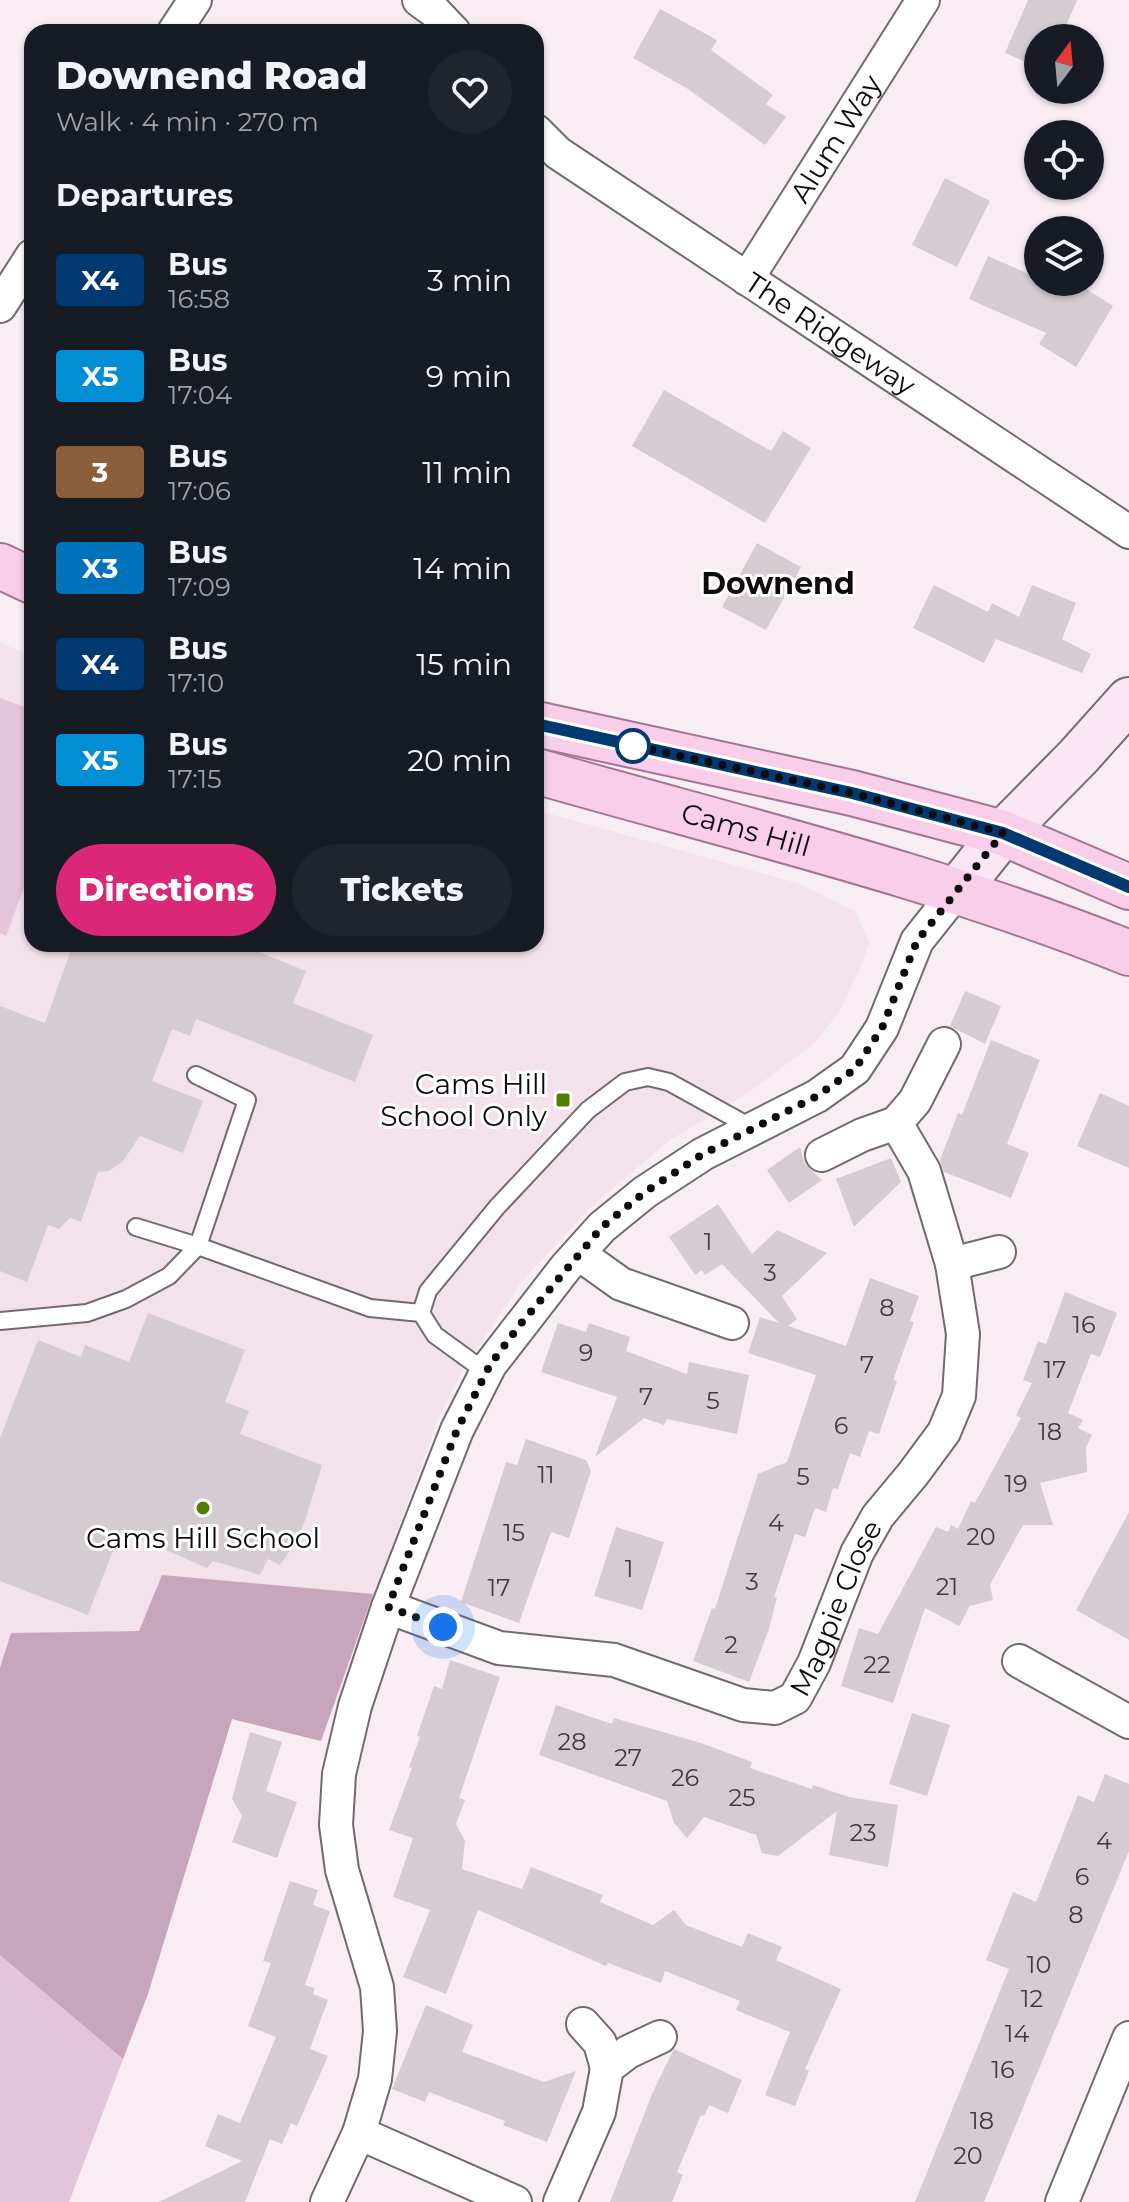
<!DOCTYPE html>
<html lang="en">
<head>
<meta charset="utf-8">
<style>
  :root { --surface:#171b24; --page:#20242c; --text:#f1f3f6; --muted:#9ea1a6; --accent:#db2777 }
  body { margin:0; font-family:Montserrat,sans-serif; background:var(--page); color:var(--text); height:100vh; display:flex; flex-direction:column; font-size:30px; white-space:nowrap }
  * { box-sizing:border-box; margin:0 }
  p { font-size:26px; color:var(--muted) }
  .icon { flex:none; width:44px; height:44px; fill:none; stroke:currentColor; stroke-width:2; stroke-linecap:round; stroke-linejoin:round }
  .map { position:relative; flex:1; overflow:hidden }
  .side { position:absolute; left:24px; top:24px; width:520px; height:928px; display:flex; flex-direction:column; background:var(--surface); border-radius:24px; box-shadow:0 2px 6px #0004 }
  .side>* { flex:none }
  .badge { padding:0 16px; border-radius:6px; font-size:28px; line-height:52px }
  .needle { width:52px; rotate:16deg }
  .tools { position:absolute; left:1024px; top:24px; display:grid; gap:16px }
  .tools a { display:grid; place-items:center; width:80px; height:80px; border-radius:50%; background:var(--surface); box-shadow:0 2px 6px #0004; font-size:40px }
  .you { position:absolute; width:40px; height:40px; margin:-20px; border:6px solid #fff; border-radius:50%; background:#1a73e8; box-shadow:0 0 0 12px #1a73e833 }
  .map>.badge { position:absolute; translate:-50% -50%; box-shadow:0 0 0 4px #fff }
  h2 { padding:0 32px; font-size:30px; line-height:72px }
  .round { display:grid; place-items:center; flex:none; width:84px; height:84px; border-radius:42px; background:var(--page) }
  .overview { display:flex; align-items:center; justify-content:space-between; height:136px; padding:0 32px }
  h1 { font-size:38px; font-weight:800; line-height:60px }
  .primary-button { display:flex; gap:16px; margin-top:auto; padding:16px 32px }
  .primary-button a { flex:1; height:92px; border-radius:48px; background:var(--accent); color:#fff; font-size:32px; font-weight:800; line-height:92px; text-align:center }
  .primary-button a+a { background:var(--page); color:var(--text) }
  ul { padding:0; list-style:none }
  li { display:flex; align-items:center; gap:24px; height:96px; padding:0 32px }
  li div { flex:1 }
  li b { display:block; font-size:30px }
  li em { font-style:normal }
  li .badge { min-width:88px; font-weight:700; text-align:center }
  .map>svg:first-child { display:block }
</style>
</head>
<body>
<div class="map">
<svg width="1129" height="2202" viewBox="0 0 1129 2202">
  <rect width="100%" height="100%" fill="#f7edf3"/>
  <path fill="#f3e1ec" d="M0 643 32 656V944H536V810L797 883 855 911 869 942 861 967 839 1012 815 1043 749 1092 670 1140 592 1206 523 1280 465 1366 437 1422 321 1741 232 1719 148 1994 69 2202H0Z"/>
  <path fill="#e3c4d8" d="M0 698 32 710V866L6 936 0 933Z
    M0 1955 123 2059 69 2202H0Z"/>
  <path fill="#c7a6bb" d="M162 1575 373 1594 321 1741 232 1719 148 1994 123 2059 0 1955V1668L11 1633 139 1631Z"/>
  <path fill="#d5ccd2" d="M1028 0H1077L1061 38H1038V67L1005 53Z
    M660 9 717 40 711 50 773 95 766 104 786 117 765 145 688 89 633 58Z
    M945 178 990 201 957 267 912 245Z
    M988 256 1038 278V282H1047L1071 293 1077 283 1113 306 1076 367 1039 344 1046 333 969 299Z
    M664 390 771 451 783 431 811 448 765 523 632 446Z
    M757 543 801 567 766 630 722 607Z
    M934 585 988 612 992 603 1019 617 1032 585 1076 603 1062 639 1091 654 1082 673 996 639 984 663 913 628Z
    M73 944H239L306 971 293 1003 373 1035 355 1082 196 1019 190 1036 172 1029 152 1081 203 1101 183 1153 140 1136 123 1161 109 1171 98 1172 81 1222 70 1218 59 1229 48 1225 27 1282 0 1271V1006L45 1023Z
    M965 991 1001 1006 985 1044 950 1026Z
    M991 1040 1040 1060 1007 1144 1029 1153 1011 1198 944 1172 940 1160 958 1113 962 1115Z
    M1100 1093 1129 1106V1168L1077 1146Z
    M800 1147 805 1164 822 1180 789 1203 767 1170Z
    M891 1158 901 1182 854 1227 836 1179Z
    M718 1204 752 1254 777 1230 827 1253 782 1296 797 1319 788 1326 846 1346 870 1278 919 1296 910 1321 914 1322 893 1380 897 1381 879 1434 869 1431 860 1457 850 1453 838 1489 833 1488 826 1512 815 1508 805 1537 795 1534 774 1597H777L769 1629 749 1682 693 1661 712 1608 715 1609 758 1474 787 1462 816 1375 748 1353 760 1317 779 1323 722 1264 705 1275 702 1270 695 1275 669 1237Z
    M1065 1292 1117 1313 1100 1357 1091 1354 1068 1413 1083 1420 1078 1428 1092 1435 1086 1447 1087 1472 1040 1483 1053 1525H1023L990 1585 993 1600 970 1606 959 1626 925 1608 893 1703 841 1686 859 1628 878 1634 936 1527 948 1532 951 1525 958 1529 971 1501 975 1503 1021 1418 1016 1415 1032 1383 1023 1380 1038 1341 1046 1344Z
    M148 1313 245 1350 225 1402 249 1411 240 1434 322 1465 306 1518 296 1542 280 1565 268 1559 260 1575 213 1561 207 1568 121 1530 88 1615 0 1581V1438L38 1340 81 1357 85 1345 129 1362Z
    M558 1323 586 1332 589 1323 630 1337 626 1351 687 1374 689 1362 749 1375 737 1434 667 1419 664 1425 644 1418 595 1457 617 1397 541 1372Z
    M526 1439 586 1460 591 1471 569 1538 551 1532 519 1623 461 1602 506 1462 517 1465Z
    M1129 1512V1640L1076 1610Z
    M616 1527 664 1542 642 1610 594 1596Z
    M450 1660 500 1677 459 1798 465 1800 456 1824 465 1841 462 1869 522 1889 531 1867 603 1895 600 1902 653 1925 674 1910 686 1925 742 1947 748 1933 782 1947 776 1960 841 1989 805 2069 809 2071 795 2106 765 2095 790 2032 736 2010 740 2001 665 1971 661 1983 608 1963 606 1966 478 1910 446 1994 403 1977 430 1910 393 1897 413 1838 389 1830 412 1768 409 1767 420 1737 417 1736 434 1686 442 1689Z
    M556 1705 612 1724 614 1718 701 1743 752 1762 750 1768 812 1789 813 1785 849 1797 898 1805 888 1867 829 1855 837 1811 778 1856 762 1853 756 1835 704 1817 687 1838 674 1823 667 1801 539 1755Z
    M912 1713 950 1725 927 1796 889 1784Z
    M250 1732 282 1742 266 1791 297 1802 277 1858 232 1842 242 1816 232 1799Z
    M1105 1774 1129 1784V1851L984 2202H915L1009 1969 986 1960 1013 1892 1036 1902 1078 1795 1094 1802Z
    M290 1881 318 1890 313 1905 330 1911 305 1985 315 1988 313 1994 328 2000 310 2049 328 2056 297 2126 291 2123 282 2144 270 2139 245 2202H159L242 2161 205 2146 218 2114 240 2123 276 2037 248 2026 271 1963 263 1961Z
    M426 2005 473 2025 462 2052 544 2082 576 2071 547 2142 503 2125 505 2121 429 2092 425 2102 392 2089Z
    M674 2049 742 2080 728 2113 709 2105 704 2116 701 2115 677 2172 683 2175 672 2202H610L652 2094Z"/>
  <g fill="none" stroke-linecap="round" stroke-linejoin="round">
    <g stroke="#736a70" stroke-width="20">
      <path id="lane" d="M136 1227 198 1246 370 1308 421 1313
        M0 1321 87 1313 126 1299 169 1276 198 1246 247 1100 196 1075
        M486 1372 435 1335 421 1313 428 1291 497 1207 588 1110 625 1082 648 1077 669 1082 754 1129"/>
    </g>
    <g stroke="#736a70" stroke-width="36">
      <g id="street">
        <path d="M419 0 434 11 454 32"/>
        <path d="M174 32 195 0"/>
        <path id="s1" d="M536 131 558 153 1129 532"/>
        <path id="s2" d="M747 279 923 0"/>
        <path d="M0 306 32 256"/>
        <path d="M822 1155 862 1135 896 1123 915 1101 944 1044"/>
        <path d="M579 1254 621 1284 732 1323"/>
        <path d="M952 1264 999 1252"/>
        <path id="s3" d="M388 1607 499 1648 614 1660 743 1705 775 1708 795 1698 814 1663 857 1553 878 1516 913 1474 944 1432 959 1396 963 1334 952 1264 924 1171 896 1123"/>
        <path d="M1019 1661 1129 1722"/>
        <path d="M583 2024 600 2043 607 2068 628 2052 660 2037"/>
        <path d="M359 2133 515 2202"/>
        <path d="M327 2202 359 2133 375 2079 380 2031 377 1987 342 1870 336 1825 339 1774 355 1706 388 1607 457 1430 490 1365 566 1267 602 1227 645 1192 703 1154 817 1096 855 1069 882 1028 917 941 956 892"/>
        <path d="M560 2202 599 2112 607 2068"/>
        <path d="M1062 2202 1129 2038"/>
      </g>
    </g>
    <g stroke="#736a70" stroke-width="48">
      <path id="secondary" d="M956 892 1003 833 1078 757 1129 700"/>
    </g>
    <g stroke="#a37594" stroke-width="48">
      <g id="primary">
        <path d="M0 566 32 581"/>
        <path d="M536 724 852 793 1003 833 1129 887"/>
        <path id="s4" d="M536 771C734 828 937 876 1129 953"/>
      </g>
    </g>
    <use href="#lane" stroke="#fff" stroke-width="16"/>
    <use href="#street" stroke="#fff" stroke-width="32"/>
    <use href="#secondary" stroke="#fbe7f4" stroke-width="44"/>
    <use href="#primary" stroke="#f8ceea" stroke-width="44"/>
  </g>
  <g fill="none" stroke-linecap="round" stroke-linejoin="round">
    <g stroke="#fff" stroke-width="18">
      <path id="line" d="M536 724 852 793 1003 833 1129 887"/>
    </g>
    <use href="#line" stroke="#013970" stroke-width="12"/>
    <path stroke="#0f0b0d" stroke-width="8" stroke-dasharray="0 14.4" d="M443 1627 388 1607 457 1430 490 1365 519 1326 602 1227 645 1192 703 1154 817 1096 855 1069 882 1028 917 941 1003 833 852 793 630 745 633 746"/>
  </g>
  <circle fill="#fff" stroke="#013970" stroke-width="4" cx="633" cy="746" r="16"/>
  <g fill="#537d00" stroke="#fff" stroke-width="3">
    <rect x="555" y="1092" width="16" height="16" rx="4"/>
    <circle cx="203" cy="1508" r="8"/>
  </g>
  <g text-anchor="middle" stroke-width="6" stroke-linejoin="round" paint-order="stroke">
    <g font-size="24" fill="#403b3e">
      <text x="708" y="1250">1</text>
      <text x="770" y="1281">3</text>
      <text x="887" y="1316">8</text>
      <text x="1084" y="1333">16</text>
      <text x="586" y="1361">9</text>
      <text x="867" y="1373">7</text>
      <text x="1055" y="1378">17</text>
      <text x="646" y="1405">7</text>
      <text x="713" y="1409">5</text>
      <text x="841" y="1434">6</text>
      <text x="1050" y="1440">18</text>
      <text x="546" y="1483">11</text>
      <text x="803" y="1485">5</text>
      <text x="1016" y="1492">19</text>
      <text x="776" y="1531">4</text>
      <text x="514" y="1541">15</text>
      <text x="981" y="1545">20</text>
      <text x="629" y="1577">1</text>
      <text x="752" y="1590">3</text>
      <text x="947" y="1595">21</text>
      <text x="499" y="1596">17</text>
      <text x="731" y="1653">2</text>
      <text x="877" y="1673">22</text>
      <text x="572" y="1750">28</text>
      <text x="628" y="1766">27</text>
      <text x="685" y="1786">26</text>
      <text x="742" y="1806">25</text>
      <text x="863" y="1841">23</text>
      <text x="1104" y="1849">4</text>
      <text x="1082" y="1885">6</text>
      <text x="1076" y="1923">8</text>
      <text x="1039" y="1973">10</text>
      <text x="1032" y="2007">12</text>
      <text x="1017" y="2042">14</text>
      <text x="1003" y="2078">16</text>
      <text x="982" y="2129">18</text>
      <text x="968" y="2164">20</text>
    </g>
    <g font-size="28" fill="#0f0b0d" stroke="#fff">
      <text dy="10" stroke="none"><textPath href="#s2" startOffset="166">Alum Way</textPath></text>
      <text dy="10" stroke="none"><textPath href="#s1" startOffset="358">The Ridgeway</textPath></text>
      <text dy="10" stroke="none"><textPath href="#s4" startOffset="218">Cams Hill</textPath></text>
      <text dy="10" stroke="none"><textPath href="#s3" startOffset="524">Magpie Close</textPath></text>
    </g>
    <g font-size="28" fill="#0f0b0d" stroke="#fff" text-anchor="end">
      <text x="547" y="1094">Cams Hill<tspan x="547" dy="32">School Only</tspan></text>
      <text x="203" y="1548" text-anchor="middle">Cams Hill School</text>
    </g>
    <g font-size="30" font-weight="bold" fill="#0f0b0d" stroke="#fff">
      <text x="778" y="594">Downend</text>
    </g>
  </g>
</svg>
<div class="tools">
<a><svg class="needle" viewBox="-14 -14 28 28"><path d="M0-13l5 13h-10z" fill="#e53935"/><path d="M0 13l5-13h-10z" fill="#9ea1a6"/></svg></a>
<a><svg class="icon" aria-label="locate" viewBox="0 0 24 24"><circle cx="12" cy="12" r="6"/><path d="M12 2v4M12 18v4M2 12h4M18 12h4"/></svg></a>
<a><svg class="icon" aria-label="layers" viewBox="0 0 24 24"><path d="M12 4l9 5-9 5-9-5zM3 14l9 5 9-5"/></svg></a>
</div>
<div class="you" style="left:443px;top:1627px"></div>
<section class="side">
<div class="overview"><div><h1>Downend Road</h1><p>Walk · 4 min · 270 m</p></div><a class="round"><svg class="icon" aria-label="heart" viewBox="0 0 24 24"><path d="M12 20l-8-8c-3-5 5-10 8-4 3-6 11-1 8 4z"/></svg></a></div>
<h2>Departures</h2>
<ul>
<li><span class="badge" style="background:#013970;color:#fff">X4</span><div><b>Bus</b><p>16:58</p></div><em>3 min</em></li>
<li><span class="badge" style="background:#008ed4;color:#fff">X5</span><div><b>Bus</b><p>17:04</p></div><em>9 min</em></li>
<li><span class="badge" style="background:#8b5e3c;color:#fff">3</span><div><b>Bus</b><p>17:06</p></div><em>11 min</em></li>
<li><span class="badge" style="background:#0072bc;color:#fff">X3</span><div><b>Bus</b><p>17:09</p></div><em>14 min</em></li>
<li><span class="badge" style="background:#013970;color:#fff">X4</span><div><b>Bus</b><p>17:10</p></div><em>15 min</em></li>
<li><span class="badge" style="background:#008ed4;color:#fff">X5</span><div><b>Bus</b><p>17:15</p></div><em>20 min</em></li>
</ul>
<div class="primary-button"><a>Directions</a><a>Tickets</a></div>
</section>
</div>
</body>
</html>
